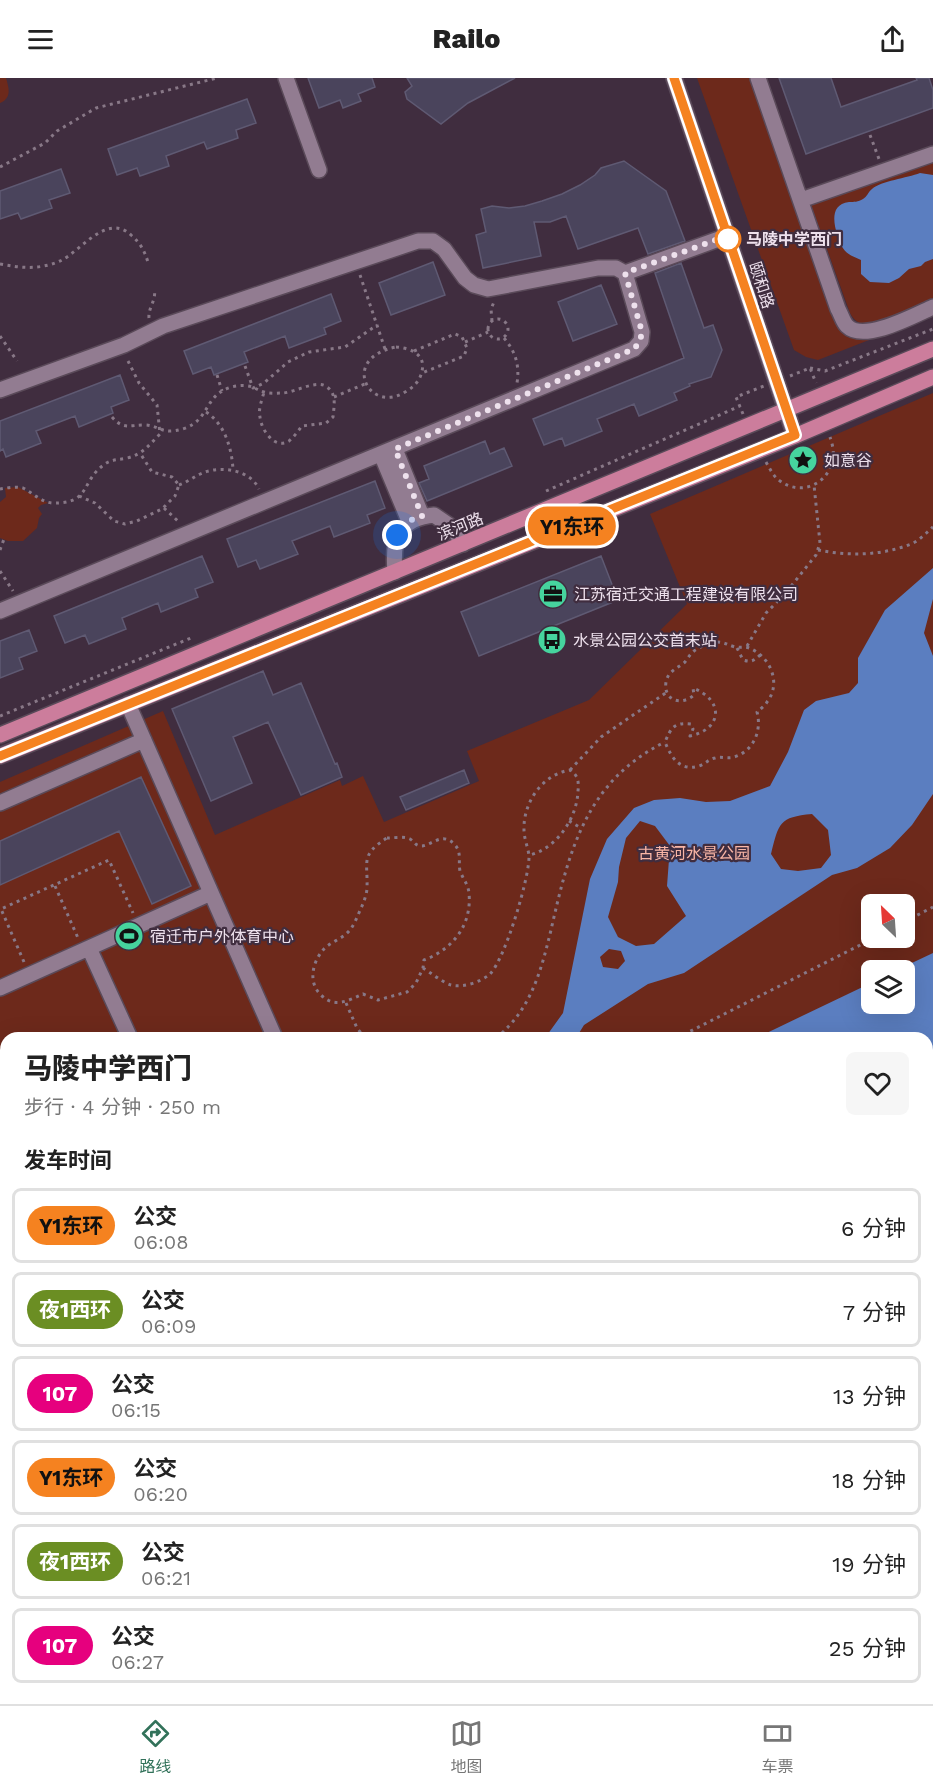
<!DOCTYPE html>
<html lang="zh">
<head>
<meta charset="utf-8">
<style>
  :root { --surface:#fff; --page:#f6f6f6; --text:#222; --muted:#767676; --line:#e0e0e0; --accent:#32725a }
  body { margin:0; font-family:"Work Sans","Noto Sans SC",sans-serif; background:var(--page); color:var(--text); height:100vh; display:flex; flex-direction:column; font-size:22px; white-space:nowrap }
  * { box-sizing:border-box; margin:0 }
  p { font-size:20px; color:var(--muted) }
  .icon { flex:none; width:33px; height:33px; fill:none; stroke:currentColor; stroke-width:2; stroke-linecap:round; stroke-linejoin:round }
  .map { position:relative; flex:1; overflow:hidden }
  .drawer { position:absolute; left:0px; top:954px; width:933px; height:672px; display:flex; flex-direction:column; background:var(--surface); border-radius:18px 18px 0 0; box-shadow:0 6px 24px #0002 }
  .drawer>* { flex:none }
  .badge { padding:0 12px; border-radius:20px; font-size:21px; line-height:39px }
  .needle { width:39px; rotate:335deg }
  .tools { position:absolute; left:861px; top:816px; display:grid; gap:12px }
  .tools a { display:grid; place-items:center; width:54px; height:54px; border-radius:9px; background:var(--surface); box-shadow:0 6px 24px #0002; font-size:30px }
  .you { position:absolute; width:30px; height:30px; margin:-15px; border:4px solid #fff; border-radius:50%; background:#1a73e8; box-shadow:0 0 0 9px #1a73e833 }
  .map>.badge { position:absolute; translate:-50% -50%; box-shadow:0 0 0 3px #fff }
  h2 { padding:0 24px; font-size:22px; line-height:54px }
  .round { display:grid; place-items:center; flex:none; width:63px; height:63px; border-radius:9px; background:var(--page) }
  .headline { display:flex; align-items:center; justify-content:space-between; height:102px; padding:0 24px }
  h1 { font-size:28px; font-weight:800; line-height:45px }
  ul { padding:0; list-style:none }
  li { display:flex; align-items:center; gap:18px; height:75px; margin:0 12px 9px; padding:0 12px; border:3px solid var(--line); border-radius:9px }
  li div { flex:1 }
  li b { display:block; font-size:22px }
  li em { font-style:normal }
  li .badge { min-width:66px; font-weight:700; text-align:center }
  header { display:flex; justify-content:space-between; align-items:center; height:78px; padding:0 24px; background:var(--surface); font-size:27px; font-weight:800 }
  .tabs { display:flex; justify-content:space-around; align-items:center; height:84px; border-top:2px solid var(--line); background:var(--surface); font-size:16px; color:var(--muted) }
  .tabs a { display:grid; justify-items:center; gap:3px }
  .tabs .on { color:var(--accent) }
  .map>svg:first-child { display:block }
</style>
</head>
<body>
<header><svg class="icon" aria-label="menu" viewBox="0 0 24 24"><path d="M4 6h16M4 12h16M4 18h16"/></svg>Railo<svg class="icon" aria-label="share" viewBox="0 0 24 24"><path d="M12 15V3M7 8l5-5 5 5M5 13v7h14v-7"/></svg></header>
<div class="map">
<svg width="933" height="1626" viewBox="0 0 933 1626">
  <rect width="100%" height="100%" fill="#402d3f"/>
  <path fill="#6d291b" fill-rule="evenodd" d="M0 0H6C9 10 12 20 0 25Z
    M697 0H750L837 246C844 258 855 260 869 262L818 282 806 279 794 272Z
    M933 81V222C916 229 877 250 860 245 855 243 852 239 850 235L810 124Z
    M933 315V1626H0V704L163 633 215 757 340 702 342 708 363 698 384 744 479 703 467 673 589 622 687 526 650 436ZM872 826H904V860H872ZM872 892H904V926H872ZM6 960H927V1620H6Z
    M18 409 48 425 41 427 38 430 42 436 39 440 37 450 23 463H8L0 460V424L6 419 5 410Z"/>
  <path fill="#5b7ec0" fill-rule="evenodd" d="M920 95 933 97V181L925 184 921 188 909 191 899 200 889 205 870 204 861 196V182C844 175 843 173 837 156 833 143 831 126 849 124 854 124 858 124 863 121 867 119 868 114 872 111 881 103 907 100 920 95Z
    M933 490V521L924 555 933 578V716L912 747 890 770 857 790 832 797 684 895 648 906 584 947 576 960H545L563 935 590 801 607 761 634 730 654 722 680 720 706 724 730 723 770 708 788 674 804 632 816 623 849 615 858 605V580L885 532ZM812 736 828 752 831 777 821 790 798 793 781 791 771 776C779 745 779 739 812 736ZM640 743 655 748 670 768 667 808 686 838 654 866 636 868 618 859 608 839 618 804 619 789 626 760ZM609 871 621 873 625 883 618 891 603 889 600 879Z
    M933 875V1107L927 1110V960H756L871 905 872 926H904V892H897Z
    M6 1313V1546L0 1550V1315Z
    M496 1620H579L586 1626H489Z"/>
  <path fill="#4a445c" stroke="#5f5a73" stroke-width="1.5" d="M308 0H372L375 9 358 16 361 23 343 30 340 22 319 30Z
    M407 0H515L468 25 441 46 407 21 405 14 412 8Z
    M779 0H831L841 29 917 2 916 0H929L933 12V30L806 76Z
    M247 21 256 45 236 52 238 60 207 71 204 64 166 78 169 88 140 98 137 90 117 97 108 71Z
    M624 83 666 113 685 163 648 176 638 150 578 171 566 138 550 144H534L541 178 483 190 476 157 486 154 481 131 492 128 509 130 525 128 542 123 562 116 580 107 595 97 601 90Z
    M61 91 70 115 49 122 52 130 21 141 18 135 0 141V113Z
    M433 184 445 217 391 237 379 205Z
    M681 185 704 250 713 247 722 272 711 299 689 306 690 308 674 315 677 322 639 338 634 326 597 341 602 353 565 368 562 360 544 367 533 341 684 280 655 195Z
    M601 207 617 246 573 263 558 224Z
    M331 216 341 243 324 250 326 256 289 270 285 258 244 274 248 284 214 297 211 289 193 296 184 273Z
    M120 297 129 322 111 329 113 335 79 349 75 338 36 353 41 365 6 379 3 371 0 373V343Z
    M485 363 490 376 504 370 512 388 427 423 419 405 429 401 424 388Z
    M375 403 385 430 367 437 370 445 334 459 330 448 292 463 298 476 260 491 256 482 238 489 227 461Z
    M202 478 213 504 195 511 198 519 161 534 158 525 122 540 126 551 89 566 85 557 65 565 54 538Z
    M601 478 618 522 479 578 461 534Z
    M29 552 37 573 19 580 23 591 0 600V563Z
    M263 593 273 617 301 605 335 686 337 685 342 699 301 717 268 644 233 659 252 705 211 723 172 631Z
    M464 692 469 705 406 732 400 719Z
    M141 699 191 808 152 826 119 753 0 807V763Z"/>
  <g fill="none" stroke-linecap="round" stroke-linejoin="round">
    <g stroke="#5a4a59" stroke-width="18">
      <path id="minor" d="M286 0 319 92
        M674 0 795 358
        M758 0 838 231C841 236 843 244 847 248 864 265 915 237 933 229
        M801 122 933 76
        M0 312 124 267 163 248 418 163H433L444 171 465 200 474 207 488 211 598 190H616L625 195 727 158
        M395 371 422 438
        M381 376 409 443
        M395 494C392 460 398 441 434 437L453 450 463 466
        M0 533 634 271 641 263 642 254 625 195
        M128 626 275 960
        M0 725 144 662
        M89 870 130 960
        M0 910 211 815
        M0 1044 6 1041
        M0 1163 6 1161"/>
    </g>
    <g stroke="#5a4a59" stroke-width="18">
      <path id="major" d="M0 657 933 271
        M0 678 795 358 933 299"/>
    </g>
    <path stroke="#887887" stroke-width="3" stroke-dasharray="3 4.5" stroke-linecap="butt" d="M870 57 879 81
      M0 89 45 65 57 53 96 30 217 0
      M0 186C21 190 39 192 60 183 80 174 107 134 131 157 141 166 144 172 148 184
      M360 197 385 271
      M149 240C148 229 157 222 154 211
      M488 251a10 10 0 1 1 20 0a10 10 0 1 1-20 0Z
      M492 243 491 231 494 224
      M0 258 17 283
      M504 260C515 273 520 287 517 305
      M465 264 488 254
      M396 269C410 270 426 276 422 293 420 303 414 309 405 314 369 337 339 280 396 269Z
      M414 273 455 256 462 259 467 270 464 278 422 295
      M245 288 253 310 264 305 288 284 309 274 345 269 377 247
      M810 290 825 293 933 251
      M217 297 222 313
      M790 298 810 290 816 305
      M334 319 367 305
      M206 334C225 346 232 371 233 392
      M743 336 736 319 764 308
      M112 339C123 352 130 347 145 347 155 347 162 354 172 353 209 349 202 323 224 312 231 308 244 306 252 309 256 310 259 313 264 314 270 316 277 315 283 315 296 314 317 301 327 309 337 316 334 328 333 339L326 345 302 348C298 353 294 359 289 363 274 372 261 351 260 339 258 331 262 322 264 314
      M766 384C770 391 773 398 780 403 802 419 831 405 833 378 834 372 832 365 830 359
      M179 407C188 404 196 397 205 394 223 388 250 392 259 411
      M0 411C7 410 16 408 23 410 33 415 41 424 52 425 92 426 80 403 105 386 112 381 119 382 127 380 142 377 150 366 160 356L157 327 139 305 127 281
      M546 413 740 328
      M79 418 95 425 114 443 125 446 137 443 162 431 175 418 179 407 172 399 152 394 140 375
      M164 430 180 445
      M0 472 4 461
      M818 472C848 478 881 478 911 466 919 463 926 455 933 449
      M0 493 13 513
      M717 564C724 564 728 567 735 569 740 570 744 568 749 570 770 578 782 605 767 624 765 628 760 631 757 634 762 652 754 673 734 679 728 681 721 678 715 680 709 681 705 686 699 688 680 694 671 679 665 664 671 650 674 644 691 646L693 651 690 658C723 651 724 622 693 610L694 617C682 628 663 623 666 604 668 593 678 590 685 584 688 580 691 575 694 573 701 568 709 566 717 564Z
      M747 568 766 535 784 517 816 477 820 465 814 407
      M737 570 743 582C752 585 755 582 761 576
      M0 638 191 560
      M570 692 601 659 667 614
      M569 743 581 750
      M387 760C394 760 404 758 410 761 415 764 415 768 422 768 432 767 443 753 455 767 462 775 458 784 460 793 463 801 468 806 469 815 472 847 453 871 424 882L423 890 416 905 407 914 378 922 363 916C349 922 335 931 321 917 308 905 312 885 323 872 329 865 339 862 346 856 352 851 355 844 358 837 362 828 366 820 367 811 368 783 360 777 387 760Z
      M55 808 78 860
      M904 844 933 829
      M24 884 1 831 109 782 133 835
      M423 890C431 895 442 904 451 907 463 910 481 904 490 896 505 881 529 801 529 779 529 772 524 761 524 752 523 724 543 696 570 692 578 697 579 704 578 713 577 740 557 770 530 777
      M346 925 357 950 365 960
      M496 960C531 932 541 893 551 852 569 773 586 703 665 664
      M677 960 874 860
      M927 1141 933 1137
      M0 1279 6 1276
      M0 1593 6 1596
      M39 1620 42 1626
      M65 1620 81 1626
      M536 1620 544 1626
      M593 1620 597 1626
      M247 1626V1620"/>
    <use href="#minor" stroke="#927c91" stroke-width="15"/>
    <use href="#major" stroke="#cc7d9c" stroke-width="15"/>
  </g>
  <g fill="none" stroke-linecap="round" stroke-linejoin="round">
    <g stroke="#fff" stroke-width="14">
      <path id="line" d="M0 678 795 357 674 0"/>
    </g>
    <use href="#line" stroke="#f58220" stroke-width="9"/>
    <path stroke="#eee1ed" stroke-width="6" stroke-dasharray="0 10.8" d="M397 457 409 443 422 438 395 371 634 271 640 263 642 254 625 195 727 158 728 161"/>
  </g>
  <defs>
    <g id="sight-disc" transform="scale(1.5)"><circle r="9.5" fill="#46d49e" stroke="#402d3f"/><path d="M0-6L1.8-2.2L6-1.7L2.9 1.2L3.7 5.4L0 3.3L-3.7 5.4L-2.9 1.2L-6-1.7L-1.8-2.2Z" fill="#111"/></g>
    <g id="office-disc" transform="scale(1.5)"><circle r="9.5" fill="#46d49e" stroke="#402d3f"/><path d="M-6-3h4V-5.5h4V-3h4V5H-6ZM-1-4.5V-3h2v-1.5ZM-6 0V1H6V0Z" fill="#111"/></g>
    <g id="bus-disc" transform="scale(1.5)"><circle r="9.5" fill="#46d49e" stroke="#402d3f"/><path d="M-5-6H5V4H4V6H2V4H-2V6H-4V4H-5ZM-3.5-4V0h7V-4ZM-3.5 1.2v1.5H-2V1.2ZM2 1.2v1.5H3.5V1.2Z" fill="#111"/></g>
    <g id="stadium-disc" transform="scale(1.5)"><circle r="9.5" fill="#46d49e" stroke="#402d3f"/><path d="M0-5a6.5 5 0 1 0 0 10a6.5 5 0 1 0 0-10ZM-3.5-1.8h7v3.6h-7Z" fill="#111"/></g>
  </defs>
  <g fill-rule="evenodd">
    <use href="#sight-disc" x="803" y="382"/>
    <use href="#office-disc" x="553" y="516"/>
    <use href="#bus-disc" x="552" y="562"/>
    <use href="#stadium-disc" x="129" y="858"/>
  </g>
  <circle fill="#fff" stroke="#f58220" stroke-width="3" cx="728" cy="161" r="12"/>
  <g text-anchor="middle" stroke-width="4.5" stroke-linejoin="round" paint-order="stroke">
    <g font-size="16" font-weight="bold" fill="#eee1ed" stroke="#402d3f" text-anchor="start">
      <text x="746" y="167">马陵中学西门</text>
    </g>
    <g font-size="16" fill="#eee1ed" stroke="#402d3f">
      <text transform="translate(762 207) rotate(72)" y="6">颐和路</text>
      <text transform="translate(460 448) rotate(-22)" y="6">滨河路</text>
    </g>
    <g font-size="16" fill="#eee1ed" stroke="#402d3f" text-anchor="start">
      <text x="824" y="388">如意谷</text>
      <text x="574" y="522">江苏宿迁交通工程建设有限公司</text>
      <text x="573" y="568">水景公园公交首末站</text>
      <text x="150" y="864">宿迁市户外体育中心</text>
    </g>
    <g font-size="16" fill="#fab6a6" stroke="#402d3f">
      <text x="694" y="781">古黄河水景公园</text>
    </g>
  </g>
</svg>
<div class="tools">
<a><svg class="needle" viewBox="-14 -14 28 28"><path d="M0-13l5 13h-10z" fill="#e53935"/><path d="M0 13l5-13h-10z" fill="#767676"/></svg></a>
<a><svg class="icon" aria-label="layers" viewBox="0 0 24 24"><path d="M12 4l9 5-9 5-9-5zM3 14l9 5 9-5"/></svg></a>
</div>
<div class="you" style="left:397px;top:457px"></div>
<b class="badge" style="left:572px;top:448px;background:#f58220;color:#111">Y1东环</b>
<section class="drawer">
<div class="headline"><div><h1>马陵中学西门</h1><p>步行 · 4 分钟 · 250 m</p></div><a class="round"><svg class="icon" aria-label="heart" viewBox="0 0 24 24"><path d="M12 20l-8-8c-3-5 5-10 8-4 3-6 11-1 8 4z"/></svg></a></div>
<h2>发车时间</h2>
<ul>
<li><span class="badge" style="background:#f58220;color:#111">Y1东环</span><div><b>公交</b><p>06:08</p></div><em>6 分钟</em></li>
<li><span class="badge" style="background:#6b8e23;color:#fff">夜1西环</span><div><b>公交</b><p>06:09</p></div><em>7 分钟</em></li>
<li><span class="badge" style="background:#e6007e;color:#fff">107</span><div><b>公交</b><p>06:15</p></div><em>13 分钟</em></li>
<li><span class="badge" style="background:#f58220;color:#111">Y1东环</span><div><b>公交</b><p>06:20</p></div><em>18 分钟</em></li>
<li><span class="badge" style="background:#6b8e23;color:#fff">夜1西环</span><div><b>公交</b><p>06:21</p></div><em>19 分钟</em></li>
<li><span class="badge" style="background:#e6007e;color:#fff">107</span><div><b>公交</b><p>06:27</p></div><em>25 分钟</em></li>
</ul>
</section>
</div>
<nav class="tabs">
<a class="on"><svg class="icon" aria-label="directions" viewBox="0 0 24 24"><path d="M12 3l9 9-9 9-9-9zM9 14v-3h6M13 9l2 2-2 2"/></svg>路线</a>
<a><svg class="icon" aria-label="map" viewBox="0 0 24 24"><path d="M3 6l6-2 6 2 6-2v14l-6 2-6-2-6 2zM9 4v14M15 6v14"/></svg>地图</a>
<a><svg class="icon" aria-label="tickets" viewBox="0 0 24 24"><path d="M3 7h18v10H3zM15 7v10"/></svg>车票</a>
</nav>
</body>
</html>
